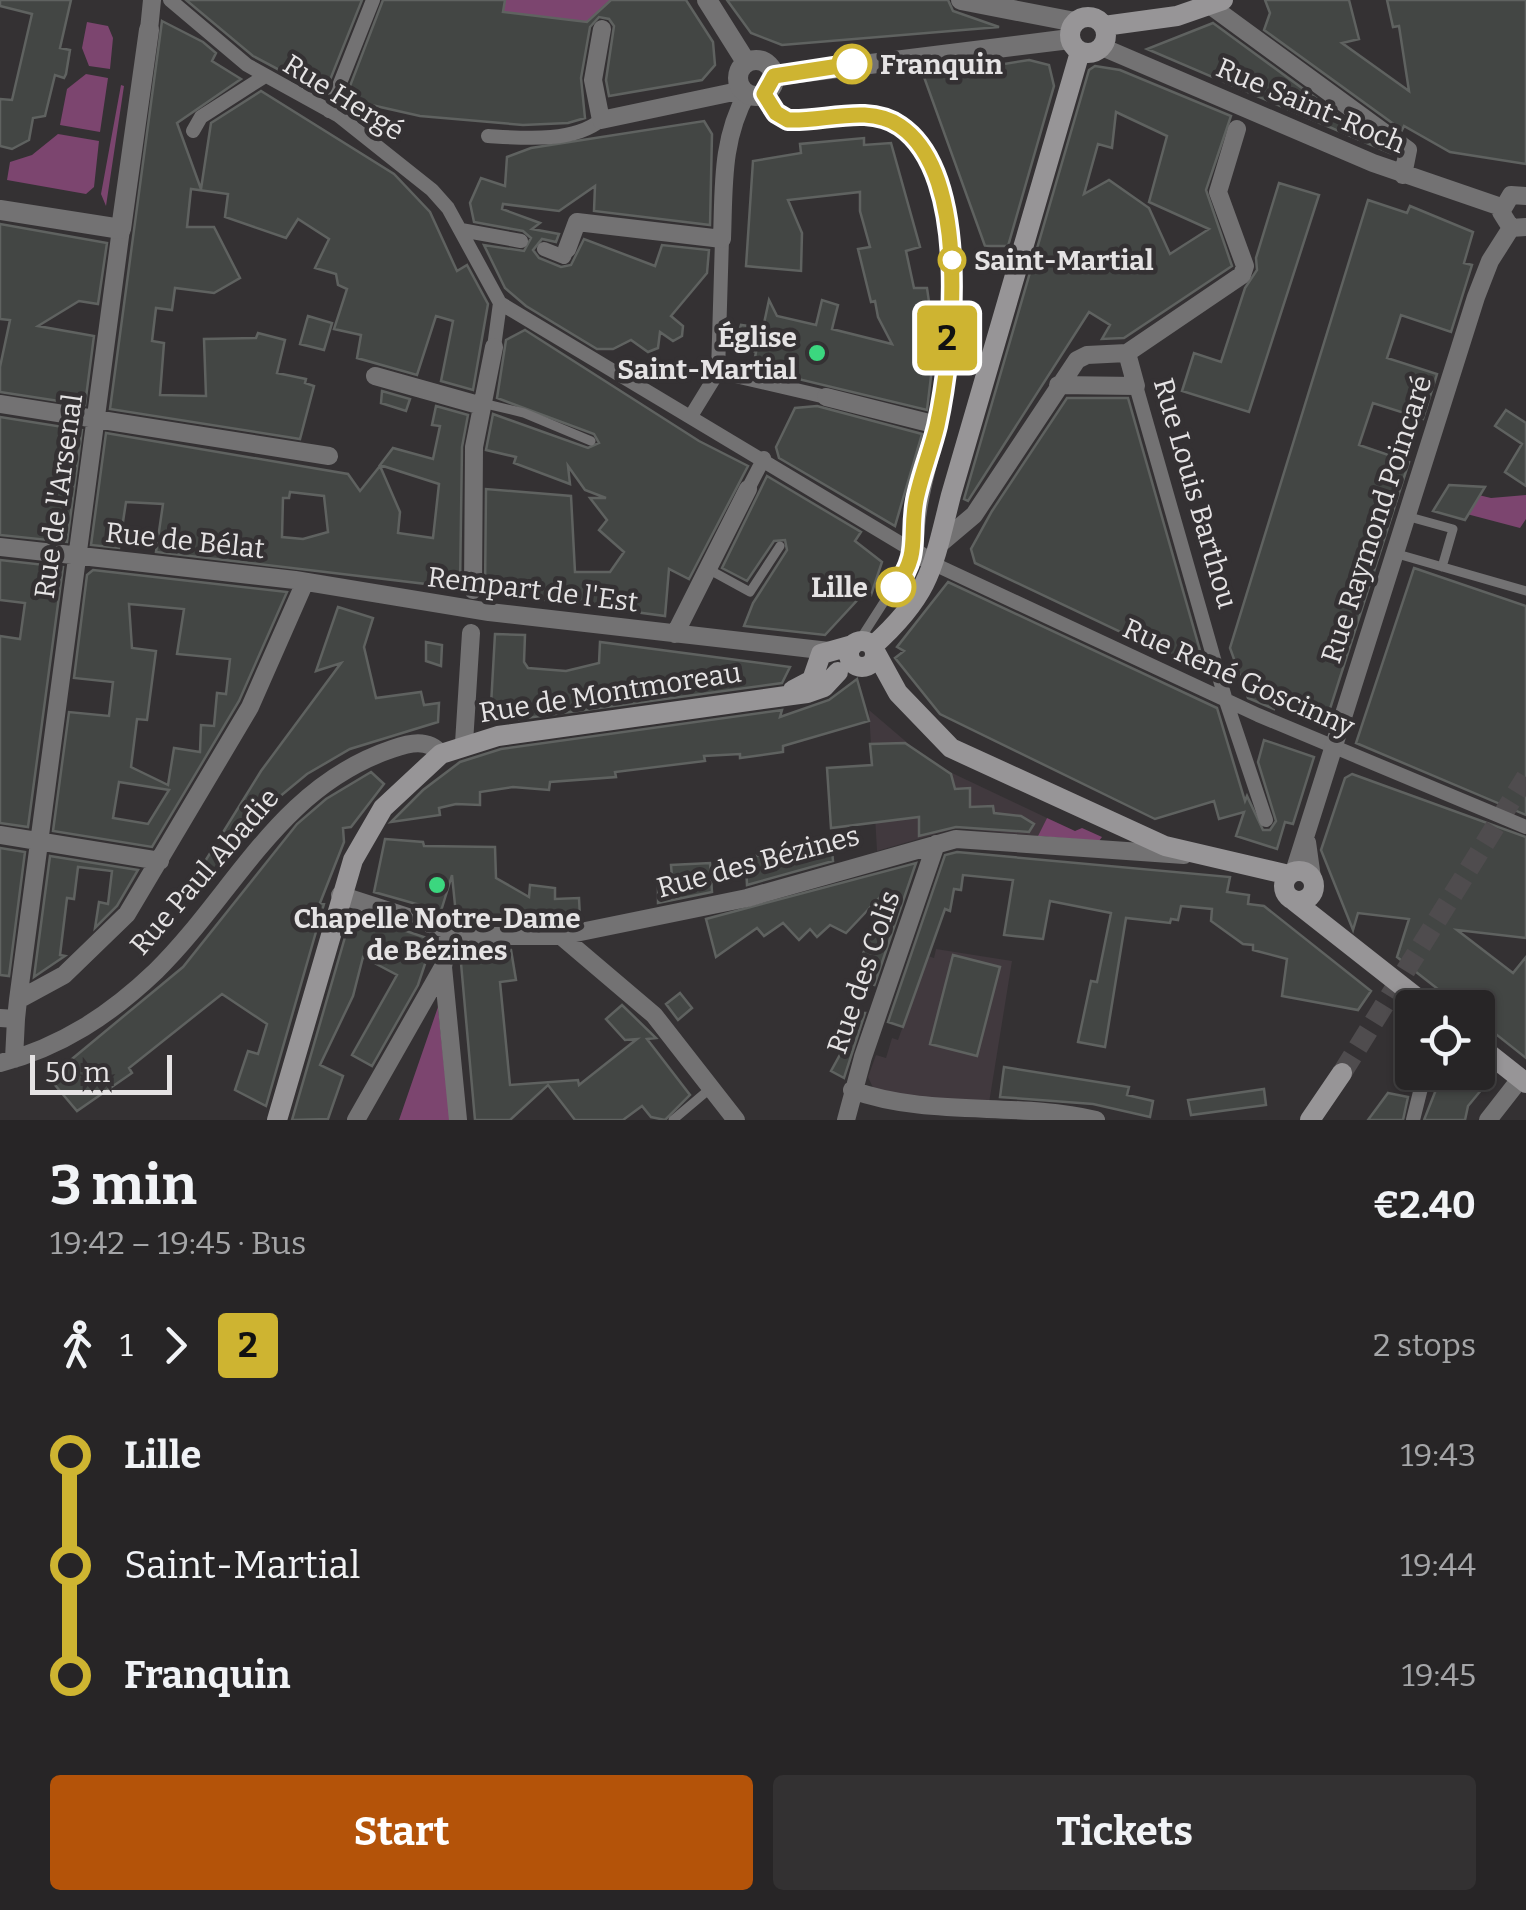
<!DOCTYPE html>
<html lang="en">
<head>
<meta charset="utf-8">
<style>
  :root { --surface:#272526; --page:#333132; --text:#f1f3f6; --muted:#a4a5a7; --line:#434243; --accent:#b45309 }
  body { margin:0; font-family:Bitter,serif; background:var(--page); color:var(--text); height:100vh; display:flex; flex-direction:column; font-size:38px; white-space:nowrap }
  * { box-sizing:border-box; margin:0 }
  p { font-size:32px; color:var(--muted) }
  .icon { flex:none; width:55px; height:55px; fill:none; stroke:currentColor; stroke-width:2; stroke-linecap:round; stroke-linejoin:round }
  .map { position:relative; height:1120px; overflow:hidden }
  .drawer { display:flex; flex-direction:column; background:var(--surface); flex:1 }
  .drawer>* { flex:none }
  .badge { padding:0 20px; border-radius:8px; font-size:35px; line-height:65px }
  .fabs { position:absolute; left:1395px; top:990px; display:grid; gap:20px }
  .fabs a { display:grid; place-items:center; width:100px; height:100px; border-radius:10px; background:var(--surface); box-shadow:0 2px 8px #0004,0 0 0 2px var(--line); font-size:50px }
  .scale { position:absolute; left:30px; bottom:25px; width:142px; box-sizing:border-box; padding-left:10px; border:5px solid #e5e3e4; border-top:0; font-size:28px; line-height:35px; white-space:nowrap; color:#e5e3e4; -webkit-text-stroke:8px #343133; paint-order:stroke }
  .map>.badge { position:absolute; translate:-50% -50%; box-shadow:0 0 0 5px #fff }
  .legs { display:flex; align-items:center; gap:15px; height:110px; padding:0 50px; font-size:32px }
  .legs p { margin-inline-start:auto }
  .headline { display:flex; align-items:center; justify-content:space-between; height:170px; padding:0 50px }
  h1 { font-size:55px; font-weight:700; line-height:75px }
  .button { display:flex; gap:20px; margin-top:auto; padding:20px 50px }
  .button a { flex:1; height:115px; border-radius:10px; background:var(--accent); color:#fff; font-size:40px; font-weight:700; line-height:115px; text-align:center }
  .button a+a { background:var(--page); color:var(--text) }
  ul { padding:0 50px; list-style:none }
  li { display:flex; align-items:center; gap:35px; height:110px; font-size:38px }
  li i { display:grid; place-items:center; width:15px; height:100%; margin:0 12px; background:currentColor }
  li i::after { content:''; width:25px; height:25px; margin:-12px; border:8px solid; border-radius:50%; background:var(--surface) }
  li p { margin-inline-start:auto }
  li:first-child i { background:linear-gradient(#0000 50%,currentColor 0) }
  li:last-child i { background:linear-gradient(currentColor 50%,#0000 0) }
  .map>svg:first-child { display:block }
</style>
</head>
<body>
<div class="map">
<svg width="1526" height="1120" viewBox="0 0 1526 1120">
  <rect width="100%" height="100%" fill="#343133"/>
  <path fill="#41393e" d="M869 710 931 763 1047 818 1038 836 956 828 877 851Z
    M936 949 1012 961 989 1103 876 1094 868 1077 876 1055 886 1058 892 1038 898 1040 928 956 934 958Z"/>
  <path fill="#7c456f" d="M505 0H610L586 22 499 11Z
    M87 22 108 26 113 38 110 69 89 66 82 48Z
    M86 74 108 78 100 132 60 125 67 89Z
    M121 85 124 86 106 206 101 194Z
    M58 134 99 141 94 187 86 194 7 180 10 162 32 155Z
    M1470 493 1491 498 1526 495V519L1520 528 1444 508Z
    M1047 818 1075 831 1082 828 1102 837 1099 841 1038 836Z
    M438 1007 450 1120H399Z"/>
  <path fill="#434644" stroke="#5f6260" stroke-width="2.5" fill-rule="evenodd" d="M0 0H71L60 48 70 50 66 74 64 78 55 75 45 116 33 118 29 140 12 149 0 146V99L12 100 32 14 0 6Z
    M186 0H362L326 90 321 92 253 56Z
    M383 0H505L503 12 587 22 611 0H686L713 42 715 65 702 80 609 96 606 80 614 26 609 19 599 17 590 27 581 78 585 118 568 123 523 125 420 116 345 99Z
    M727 0H948L953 11 999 27 782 45 751 33Z
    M1265 0H1349L1359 39 1342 43 1409 91 1399 26 1393 27 1387 0H1526V164L1450 152 1404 126 1402 130 1264 30 1270 13Z
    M162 21 203 42 216 53 212 61 241 79 177 123 201 189 211 123 261 91 394 174 430 212 457 271 467 265 488 304 473 390 441 381 453 321 436 316 417 375 357 358 361 335 334 329 347 289 338 285 336 274 315 268 329 239 298 219 286 238 225 217 228 194 191 189 187 227H214L240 278 214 293 175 288 172 310 156 308 152 341 164 343 160 395 206 396 204 339 256 338 258 333 285 340 277 373 306 379 305 383 314 386 300 439 110 409Z
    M1213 23 1391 153H1390L1147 49Z
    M1029 60 1049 65 1054 86 1008 246H985L924 77Z
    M1095 66 1120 70 1231 116 1206 190 1232 266 1124 338 1102 339 1110 325 1089 312 968 501 964 499 1089 70ZM1116 112 1167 136 1149 202 1209 229 1170 254 1149 208 1109 180 1084 194 1098 144 1112 148Z
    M704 121 712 134 710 225 594 211 595 186 559 211 503 204 502 209 540 223 532 229 559 234 556 242 542 239 533 250 539 258 561 267 571 265 584 239 655 266 662 245 709 250 707 273 671 316 683 326 682 336 673 341 660 332 658 348 648 352 631 340 613 349H597L526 306 505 288 484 245 524 251 531 238 523 231 474 222 470 203 481 178 505 186 507 157 531 148Z
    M864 138V145L891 143 920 247 906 251 914 288H927L935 343 927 410 753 368 756 352 735 345 741 325 763 328 769 300 777 316 816 325 822 300 838 305 832 329 892 344 878 317 875 301 871 302 858 249 870 247 860 211V192L788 200 802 233 801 271 746 266 753 161 801 153 800 144Z
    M1279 183 1319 195 1249 412 1182 391 1194 353 1221 362 1245 288 1257 270 1256 258Z
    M1368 200 1407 213 1410 206 1473 232 1464 263 1472 265 1451 332 1401 315 1394 337 1387 358 1437 374 1423 419 1373 403 1359 445 1409 462 1329 712 1278 696 1274 709 1248 698 1230 648Z
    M0 224 107 243 98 304 79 301 38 326 94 336 85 405 0 392V367L10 320 0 319Z
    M308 316 332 323 324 350 300 344Z
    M525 330 699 441 748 466 689 579 669 569 665 616 485 592 486 489 571 496 575 572H610L624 552 599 530 607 520 590 498H606L585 490 568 466 570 484 514 463 516 457 486 450 493 414 588 448 599 443 594 434 497 398 506 340Z
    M382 391 410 399 406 411 381 403Z
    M1067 398H1128L1203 661 1190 665 975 563 971 549 992 511Z
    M436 406 468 415 462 447 460 588 156 552 163 504 126 502 119 548 91 545 106 433 348 474 360 491 380 466 400 512 398 533 433 538 439 484 380 465 393 448 433 459 440 426 432 425ZM290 492 324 496 328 532 303 539 282 537 283 498H289Z
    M817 406 922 434 895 526 779 458 776 447 795 408Z
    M1506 410 1526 423V486L1505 472 1522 444 1495 426Z
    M0 417 82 430 67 542 0 535Z
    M767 476 861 532 855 541 882 562 871 595 864 593 825 635 744 626 753 603 787 550 785 540 774 541 747 581 722 568Z
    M1449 485 1485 487 1465 520 1433 511Z
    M0 560 63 567 28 827 0 823V636L20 639 25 603 0 600Z
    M1414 568 1526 606V815L1356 743Z
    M93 570 287 592 239 701 152 847 53 831 69 712 109 716 113 682 74 678 87 575ZM129 604 184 609 177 654 230 659 226 694 217 693 214 726 201 725 200 752 174 748 168 785 131 767 137 719 147 720 156 651 132 648ZM119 782 169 790 148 824 113 818Z
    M948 582 1217 708 1245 801 1247 796 1263 830H1270L1276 821 1258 762 1264 740 1314 757 1293 824 1285 822 1277 849 1236 836 1244 812 1219 819 1214 801 1155 819 940 714 895 658 904 651 897 647Z
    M338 607 373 618 364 647 376 698 421 692 424 705 439 703 438 722 350 749 307 774 219 847 226 857 194 898 186 892 261 771 341 663 316 671Z
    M495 634 525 635 524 662 528 668 566 671 599 663 600 642 790 667 782 683 490 723Z
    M426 642 442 645 441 666 426 661Z
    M857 679 869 721 783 746V752L740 758V754L704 756 705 761 615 772 616 777 550 782 549 790 513 787 480 792V805L456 804 439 808 440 815 391 822 423 790 460 762 501 749 782 710 780 717 829 700Z
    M905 743 951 774 955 789 970 788V807L993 806 994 813 1021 816 1034 824 1029 832 956 827 919 836V817L831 828 827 768 872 765 870 744Z
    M371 772 384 784 351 827 343 828 344 842 320 903 324 904 266 1106 235 1090 248 1051 258 1054 267 1024 222 994 129 1068 132 1073 77 1111 49 1078 183 967 297 824 326 799Z
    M1352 774 1526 837V938L1457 930 1513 973 1526 957V1058L1478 1020V1008H1462L1397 957 1409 919 1358 913 1353 930 1321 850 1345 778Z
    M385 839 423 842 424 846 495 847 496 878 529 897 530 885 555 888V899L579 898 580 918 546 921 515 908 501 924 456 915 452 875 441 911 374 892Z
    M0 848 25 852 9 976 0 975Z
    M832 850 833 861 747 885 746 864H755L756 856Z
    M957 852 1230 877 1227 892 1249 895 1248 904 1264 906 1371 991 1358 1010 1282 996 1287 959 1253 950V945L1243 944 1211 921 1212 909 1181 906 1178 920 1171 919 1170 923 1126 918 1105 1047 1078 1042 1091 981 1097 982 1111 913 1050 901 1043 939 1004 935 1013 880 963 875 961 890 954 889 950 911 945 909 903 1027 888 1022 945 855Z
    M50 856 138 870 117 906 95 928 99 902 108 904 112 871 78 867 74 899 67 898 60 955 65 956 34 977Z
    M710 863 712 892 658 903V880L672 878 671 865Z
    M916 863 874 986 875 980 860 964 881 896 846 933 830 925 817 937 810 929 799 940 783 923 764 936 757 928 716 957 706 919Z
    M352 913 433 940 418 985 372 1066 352 1055 397 975 363 957 353 996 320 1065 343 1076 328 1119 292 1120Z
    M511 950 516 980 500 982 510 1085 578 1080 579 1085 637 1039 625 1040 606 1019 622 1005 656 1038 647 1039 690 1095 665 1120 651 1117 642 1106 623 1120H575L548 1085 510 1120H475L460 952Z
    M953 955 1000 967 977 1056 930 1044Z
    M680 993 692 1008 678 1020 666 1004Z
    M863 1013H865L844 1078 831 1071Z
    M1004 1067 1129 1087 1127 1095 1153 1101 1150 1117 1093 1104 1000 1097Z
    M1443 1072H1473L1487 1083 1468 1106 1465 1120H1424Z
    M1264 1089 1266 1105 1191 1115 1188 1100Z
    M1388 1093 1408 1097 1403 1120H1368Z"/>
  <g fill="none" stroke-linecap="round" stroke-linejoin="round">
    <path stroke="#4f4c4e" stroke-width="20" stroke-dasharray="20 10" stroke-linecap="butt" d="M1342 1073 1526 777"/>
    <path stroke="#737273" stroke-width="9" d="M482 403 524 413 591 441
      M1406 516 1453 529 1442 567
      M1394 553 1526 591
      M708 569 750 592 780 546
      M859 641 916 552
      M673 1120 712 1087"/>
    <path stroke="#737273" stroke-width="14" d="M170 0 247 65 339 116 432 190 448 208 500 303 915 552
      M329 111 373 0
      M193 131 201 117 265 76
      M488 136C522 138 573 143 601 120
      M461 230 521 241
      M544 249 564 257 567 249
      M494 347 500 303
      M718 372 826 397
      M1136 386 1226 701 1266 820
      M691 416 718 372 722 239
      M748 489 764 458
      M936 565 1258 715 1526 827
      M1413 1120 1425 1072"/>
    <path stroke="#737273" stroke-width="18" d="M1211 6 1408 150 1403 175
      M602 29 593 80 601 120 743 90
      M149 30 152 0
      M1102 47 1373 163 1501 207
      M764 94 776 113 787 120C817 122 859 107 886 118 975 157 953 349 937 425 928 470 914 506 915 552L936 565
      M1526 196 1511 195 1501 212 1511 228 1526 227
      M567 249 577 222 722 239C724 186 721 140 747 93
      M1127 353 1242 275 1245 266 1218 192 1237 129
      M375 376 482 406
      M1058 385 1136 386 1127 353
      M826 397 937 425
      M0 404 329 456
      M942 542 974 515 1077 360 1087 355 1127 353
      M0 547 295 580 489 612 829 651
      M473 590 474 447 494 347
      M675 634 748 489
      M464 743 471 633
      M0 835 160 861
      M1307 842 1312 878
      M1294 872 1476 297 1490 261 1511 228
      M340 895 467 936H561L747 898 956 839 1184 855
      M449 931 443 967 458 1120
      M561 936 654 1015 736 1120
      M18 1000 121 229
      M0 1018 16 1019 18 1000 64 975 127 914 250 707 305 582
      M14 1059 16 1019
      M0 1063C61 1047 110 1015 156 971 235 893 279 787 392 749 409 743 428 738 441 754
      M852 1090C930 1118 1016 1101 1096 1120
      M356 1120 443 967
      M846 1120 863 1057 936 844
      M1488 1120 1520 1079"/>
    <path stroke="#737273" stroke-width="20" d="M707 0 746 62
      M961 0 1075 22
      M738 78a18 18 0 1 1 36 0a18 18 0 1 1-36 0Z
      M774 76 1070 39
      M0 210 121 229 149 30"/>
    <path stroke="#979597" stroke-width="20" d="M1070 35a18 18 0 1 1 36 0a18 18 0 1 1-36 0Z
      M1104 26 1177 16 1223 0
      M849 654a13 13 0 1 1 26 0a13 13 0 1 1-26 0Z
      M873 646C931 594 933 567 951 495L1080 52
      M876 653 898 693 951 748 1165 846 1289 875
      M793 690 812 680 821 654 853 645
      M1284 886a15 15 0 1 1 30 0a15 15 0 1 1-30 0Z
      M1294 901 1430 1008
      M1478 1045 1526 1083
      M277 1120 353 860 383 808 441 754 498 736 807 693 824 687 838 672
      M1310 1120 1342 1073"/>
  </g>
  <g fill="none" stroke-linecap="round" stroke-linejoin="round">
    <g stroke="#fff" stroke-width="22">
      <path id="line-1" d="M852 64 774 76 764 94 776 113 788 120C824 122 868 104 900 126 972 175 953 352 937 426 931 451 921 475 916 500 909 538 921 552 896 587"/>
    </g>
    <use href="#line-1" stroke="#ceb431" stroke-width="15"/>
  </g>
  <g fill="#fff" stroke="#ceb431" stroke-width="5">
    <circle cx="852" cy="64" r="18"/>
    <circle cx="952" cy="260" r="12"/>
    <circle cx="896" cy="587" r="18"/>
  </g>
  <g fill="#3bd77f" stroke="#343133" stroke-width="4">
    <circle cx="817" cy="353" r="10"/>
    <circle cx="437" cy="885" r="10"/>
  </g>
  <g text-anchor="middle" stroke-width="9" stroke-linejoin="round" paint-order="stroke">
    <g font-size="28" font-weight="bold" fill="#e5e3e4" stroke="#343133" text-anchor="start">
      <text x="880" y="74">Franquin</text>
      <text x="974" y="270">Saint-Martial</text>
      <text x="868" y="597" text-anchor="end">Lille</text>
    </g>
    <g font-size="28" fill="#e5e3e4" stroke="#343133">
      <text transform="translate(344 97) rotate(32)" y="10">Rue Hergé</text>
      <text transform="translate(1311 105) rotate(23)" y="10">Rue Saint-Roch</text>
      <text transform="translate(1196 493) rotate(74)" y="10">Rue Louis Barthou</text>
      <text transform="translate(58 496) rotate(-82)" y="10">Rue de l'Arsenal</text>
      <text transform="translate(1376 519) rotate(-72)" y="10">Rue Raymond Poincaré</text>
      <text transform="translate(185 540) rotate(6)" y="10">Rue de Bélat</text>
      <text transform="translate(533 589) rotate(7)" y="10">Rempart de l'Est</text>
      <text transform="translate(1239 677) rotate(24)" y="10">Rue René Goscinny</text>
      <text transform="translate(610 692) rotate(-9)" y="10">Rue de Montmoreau</text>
      <text transform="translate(758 861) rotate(-15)" y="10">Rue des Bézines</text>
      <text transform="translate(204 871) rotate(-49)" y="10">Rue Paul Abadie</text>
      <text transform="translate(863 972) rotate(-71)" y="10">Rue des Colis</text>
    </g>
    <g font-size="28" font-weight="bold" fill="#e5e3e4" stroke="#343133" text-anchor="end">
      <text x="797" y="347">Église<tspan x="797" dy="32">Saint-Martial</tspan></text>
      <text x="437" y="928" text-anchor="middle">Chapelle Notre-Dame<tspan x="437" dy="32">de Bézines</tspan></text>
    </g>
  </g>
</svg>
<div class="fabs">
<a><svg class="icon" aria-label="locate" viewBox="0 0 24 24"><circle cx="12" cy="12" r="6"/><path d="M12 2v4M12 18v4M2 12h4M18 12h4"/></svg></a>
</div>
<div class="scale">50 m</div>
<b class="badge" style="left:947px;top:338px;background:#ceb431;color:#111">2</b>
</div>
<section class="drawer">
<div class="headline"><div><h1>3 min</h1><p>19:42 – 19:45 · Bus</p></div><b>€2.40</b></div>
<div class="legs"><svg class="icon" aria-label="walk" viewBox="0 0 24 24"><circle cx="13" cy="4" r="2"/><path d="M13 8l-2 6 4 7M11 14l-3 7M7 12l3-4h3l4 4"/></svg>1<svg class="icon" aria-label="forward" viewBox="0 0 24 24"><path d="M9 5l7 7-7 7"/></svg><b class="badge" style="background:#ceb431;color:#111">2</b><p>2 stops</p></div>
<ul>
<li><i style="color:#ceb431"></i><b>Lille</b><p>19:43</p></li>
<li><i style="color:#ceb431"></i><span>Saint-Martial</span><p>19:44</p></li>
<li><i style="color:#ceb431"></i><b>Franquin</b><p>19:45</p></li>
</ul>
<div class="button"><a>Start</a><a>Tickets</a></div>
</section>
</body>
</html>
